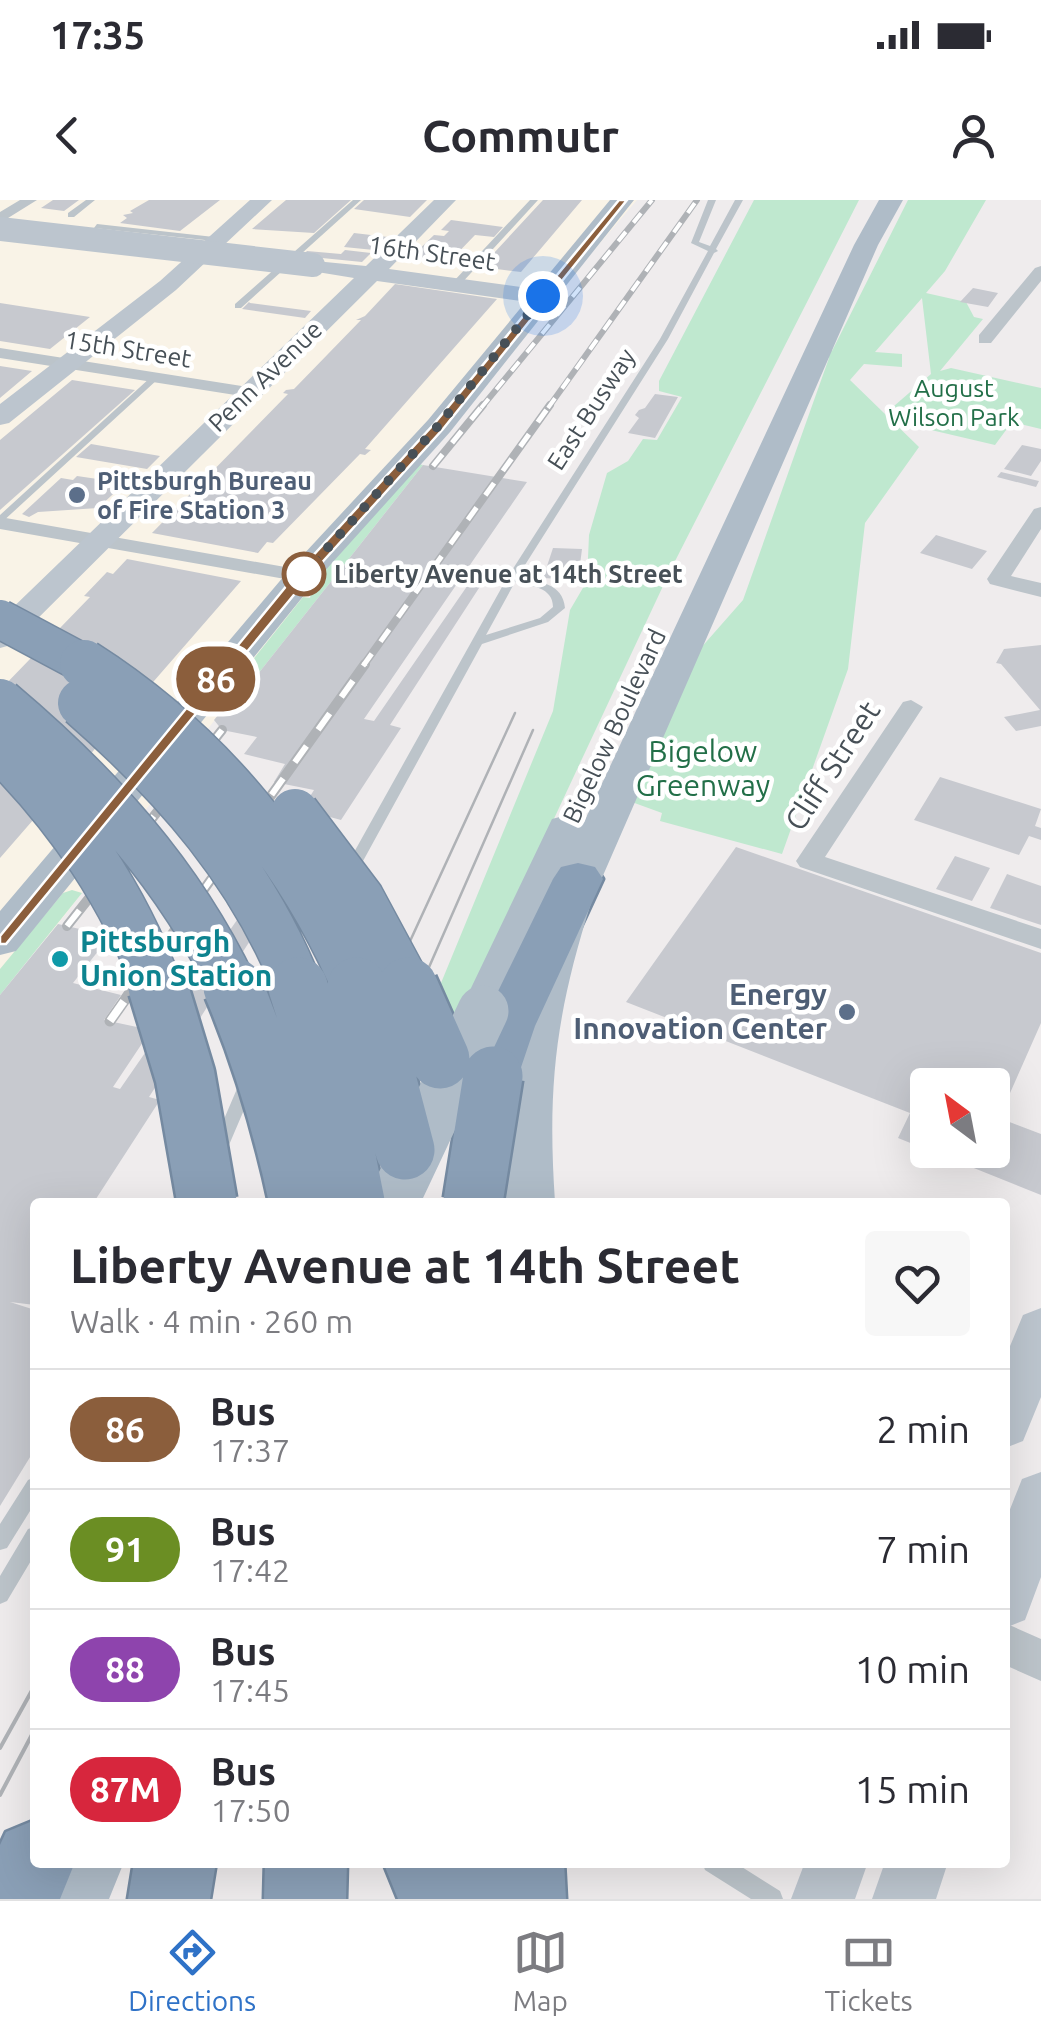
<!DOCTYPE html>
<html lang="en">
<head>
<meta charset="utf-8">
<style>
  :root { --surface:#fff; --page:#f7f7f7; --text:#2b2b33; --muted:#7c7c81; --line:#e1e1e2; --accent:#2f72c7 }
  body { margin:0; font-family:Ubuntu,sans-serif; background:var(--page); color:var(--text); height:100vh; display:flex; flex-direction:column; font-size:38px; white-space:nowrap }
  * { box-sizing:border-box; margin:0 }
  p { font-size:32px; color:var(--muted) }
  .icon { flex:none; width:55px; height:55px; fill:none; stroke:currentColor; stroke-width:2; stroke-linecap:round; stroke-linejoin:round }
  .map { position:relative; flex:1; overflow:hidden }
  .details { position:absolute; left:30px; top:998px; width:980px; height:670px; display:flex; flex-direction:column; background:var(--surface); border-radius:10px; box-shadow:0 10px 40px #0002 }
  .details>* { flex:none }
  .badge { padding:0 20px; border-radius:32px; font-size:35px; line-height:65px }
  .needle { width:65px; rotate:328deg }
  .fabs { position:absolute; left:910px; top:868px; display:grid; gap:20px }
  .fabs a { display:grid; place-items:center; width:100px; height:100px; border-radius:10px; background:var(--surface); box-shadow:0 10px 40px #0002; font-size:50px }
  .you { position:absolute; width:50px; height:50px; margin:-25px; border:8px solid #fff; border-radius:50%; background:#1a73e8; box-shadow:0 0 0 15px #1a73e833 }
  .map>.badge { position:absolute; translate:-50% -50%; box-shadow:0 0 0 5px #fff }
  .round { display:grid; place-items:center; flex:none; width:105px; height:105px; border-radius:10px; background:var(--page) }
  .overview { display:flex; align-items:center; justify-content:space-between; height:170px; padding:0 40px }
  h1 { font-size:48px; font-weight:700; line-height:75px }
  ul { padding:0; list-style:none }
  li { display:flex; align-items:center; gap:30px; height:120px; padding:0 40px; border-top:2px solid var(--line) }
  li div { flex:1 }
  li b { display:block; font-size:38px }
  li em { font-style:normal }
  li .badge { min-width:110px; font-weight:700; text-align:center }
  .status { display:flex; justify-content:space-between; align-items:center; height:70px; padding:0 50px; background:var(--surface); direction:ltr }
  .status svg { height:28px; fill:currentColor }
  header { display:flex; justify-content:space-between; align-items:center; height:130px; padding:0 40px; background:var(--surface); font-size:45px; font-weight:700 }
  .tabs { display:flex; justify-content:space-around; align-items:center; height:140px; border-top:2px solid var(--line); background:var(--surface); font-size:28px; color:var(--muted) }
  .tabs a { display:grid; justify-items:center; gap:5px }
  .tabs .active { color:var(--accent) }
  .map>svg:first-child { display:block }
</style>
</head>
<body>
<div class="status"><b>17:35</b><svg viewBox="0 0 49 12"><path d="M0 12V9h3v3zM5 12V6h3v6zM10 12V3h3v9zM15 12V0h3v12zM26 1h20v11H26zM47 4h2v5h-2z"/></svg></div>
<header><svg class="icon" aria-label="back" viewBox="0 0 24 24"><path d="M15 5l-7 7 7 7"/></svg>Commutr<svg class="icon" aria-label="person" viewBox="0 0 24 24"><circle cx="12" cy="8" r="4"/><path d="M4 21q1-7 8-7t8 7"/></svg></header>
<div class="map">
<svg width="1041" height="1699" viewBox="0 0 1041 1699">
  <rect width="100%" height="100%" fill="#efeced"/>
  <path fill="#f9f3e7" d="M0 0H637L416 258 58 724 0 793Z"/>
  <path fill="#bfe8cf" d="M754 0H859L671 369 461 817 453 827 434 800 553 511 570 410 587 381 589 335 607 273 628 261 643 239 657 240 682 197 659 191V181Z
    M908 0H986L945 71 926 93 966 102 974 117 983 119 940 171 951 168 1041 188V229L1012 222 995 245 897 222 894 206 931 174 922 98 875 152 902 154V167L864 164 850 180 919 247 865 323 848 469 782 654 660 621 662 613 629 601 692 458 743 400 829 158 827 151H832Z
    M419 264 423 265 254 479 237 493 227 492 303 397 310 398 312 389 309 388Z
    M72 690 82 693 0 795V769L63 693Z"/>
  <path fill="#c7c9cf" d="M53 0H79L64 11 41 8Z
    M220 0 180 31 120 23 127 18 123 15 133 13 130 11 149 0Z
    M286 0H351L314 33 252 29Z
    M364 0H427L410 17 354 9Z
    M543 0H582L521 72 481 67Z
    M451 20 503 27 494 37 475 35 448 63 410 58 434 35 444 36 449 31 441 30Z
    M354 33 388 37 374 50 344 47Z
    M345 50 371 53 362 62 302 56 307 51 341 54Z
    M395 84 497 99 365 249 371 250 365 255 360 254 273 343 267 342 258 353 152 333 288 194 283 193 286 190 294 189 361 120H356L365 116Z
    M973 88 998 93 988 107 960 102Z
    M249 102 250 103 311 111 305 118 242 109Z
    M0 103 90 117 50 149 0 141Z
    M0 166 32 171 0 198Z
    M72 180 135 190 0 310V240Z
    M655 194 678 197 655 238 628 233 639 218 635 215 639 210 645 208Z
    M91 244 160 256 147 269 76 257Z
    M1022 245 1041 249V261L1031 276 1004 269Z
    M423 265 527 282 364 519 374 521 481 366 492 368 390 525 401 528 341 620 330 617 149 897 160 900 94 1002H35V1105L10 1102 35 1110V1249L0 1306V795L58 724 110 736 73 783 121 795 104 820 151 830 113 887 120 889 311 613 301 611 314 590 274 582 285 564 244 554 257 537 222 530 214 520 249 478 254 479Z
    M1001 272 1039 281 1036 287 997 277Z
    M77 276 125 283 98 308 38 312 29 317 22 314 61 278 73 280Z
    M936 335 987 351 972 369 920 353Z
    M553 348 582 349 578 380 543 378Z
    M127 359 241 381 0 658V490L90 397 84 396 107 372 113 374Z
    M1041 445V526L1016 531 1004 517 1040 510 1001 464 996 463 1004 449Z
    M940 577 1041 609 1035 626 1041 628V640L1029 636 1019 655 914 620Z
    M736 647 1041 753V823L999 918 1041 934V995L929 950H992V885H928V950L898 938 910 913 626 802Z
    M955 656 990 668 972 701 936 689Z
    M1007 674 1041 686V725L990 708Z"/>
  <g fill="none" stroke-linecap="round" stroke-linejoin="round">
    <g stroke="#758aa1" stroke-width="5">
      <path id="highway" d="M578 663 595 667 603 679 535 826 513 891 493 897 473 891 465 876 481 826 553 679 561 667Z
        M35 1620V1662H75L60 1699H0V1645L6 1632Z
        M134 1662H216L210 1699H128Z
        M265 1662H347L346 1699H264Z
        M383 1662H564L566 1699H398Z"/>
    </g>
    <path fill="#bcc4ca" fill-rule="evenodd" d="M86 0H95L74 17H68V13Z
      M353 0H361L241 108H235V104Z
      M530 0H538L459 86H453V82Z
      M708 0H716L699 42 710 46 735 0H743L716 49 718 51 714 53 668 139 518 376C539 382 563 383 565 408L548 422 482 444 357 672 350 676 345 675 343 672 507 378 660 139 708 51 691 43ZM515 382C531 386 553 387 553 407L540 418 486 435Z
      M97 24 223 38 227 40 223 42 94 28Z
      M151 177 158 179 0 324V315Z
      M250 871 255 873 258 877 226 952 224 956H212L210 952 242 877 245 873Z
      M35 1277V1303L7 1348 0 1350V1324L28 1280Z
      M35 1327V1354L7 1401 0 1404V1376L28 1329Z
      M702 1662H734L780 1691 783 1699H751L705 1670Z"/>
    <path fill="#bcc4ca" fill-rule="evenodd" d="M20 0H37L0 23V12Z
      M1041 66V81L991 143H979V135L1035 68Z
      M0 148 248 187 257 192 248 197 0 158Z
      M1041 307V329L1011 376 1041 383V397L990 384 987 379 1034 309Z
      M0 317 302 370 313 376 302 382 0 329Z
      M911 500 923 507 825 657 1041 729V749L800 667 796 661 903 502Z
      M1005 1423 1041 1439V1481L1005 1465Z"/>
    <path fill="#bcc5ce" fill-rule="evenodd" d="M250 0H272L176 90 9 223 0 225V204L160 81Z
      M434 0H456L389 69 543 90 555 97 551 102 543 104 377 81 11 445 0 448V420L354 78 305 70 302 65 305 60 366 66Z
      M1041 1108V1197L1023 1241 1005 1248V1158L1023 1115Z
      M1041 1272V1377L1025 1420 1005 1428V1322L1022 1279Z
      M805 1662H868L855 1699H791Z
      M885 1662H948L936 1699H872Z"/>
    <path fill="#afbcc8" fill-rule="evenodd" d="M610 0H634L450 232 314 383 16 751 0 755V711L290 369 428 220Z
      M879 0H903L878 45 591 703C556 814 547 885 555 1002H503C498 919 505 840 529 759L499 823 483 828 467 823 460 811 552 619 567 615 584 622 854 45Z
      M53 1662H124L109 1699H37Z"/>
    <use href="#highway" fill="#8a9fb6" fill-rule="evenodd"/>
    <path stroke="#afb2b6" stroke-width="2.5" d="M329 985 373 895 533 530
      M290 1002 515 513
      M308 1002 364 874"/>
    <path stroke="#afb2b6" stroke-width="4" d="M0 1548 35 1485
      M0 1595 35 1529"/>
    <g stroke="#afb2b6" stroke-width="6">
      <path id="rail-far3" d="M481 208 652 0
        M548 208 697 0"/>
    </g>
    <g stroke="#afb2b6" stroke-width="8">
      <path id="rail-far2" d="M433 266 483 205
        M363 466 550 205"/>
    </g>
    <g stroke="#afb2b6" stroke-width="10">
      <path id="rail-far1" d="M67 726 222 530
        M132 790 365 464"/>
    </g>
    <g stroke="#afb2b6" stroke-width="11">
      <path id="rail" d="M110 821 134 787"/>
    </g>
    <use href="#rail-far3" stroke="#fff" stroke-width="4" stroke-dasharray="12" stroke-linecap="butt"/>
    <use href="#rail-far2" stroke="#fff" stroke-width="5" stroke-dasharray="15" stroke-linecap="butt"/>
    <use href="#rail-far1" stroke="#fff" stroke-width="6" stroke-dasharray="20" stroke-linecap="butt"/>
    <use href="#rail" stroke="#fff" stroke-width="8" stroke-dasharray="24" stroke-linecap="butt"/>
    <g stroke="#758aa1" stroke-width="41" stroke-linecap="butt">
      <path id="highway-bridge-far2" d="M0 419 88 466"/>
    </g>
    <g stroke="#758aa1" stroke-width="51" stroke-linecap="butt">
      <path id="highway-bridge-far1" d="M84 464C208 543 300 655 358 790
        M0 503C97 585 179 674 234 790
        M82 503C176 585 253 673 299 790
        M0 547C71 618 123 695 159 790
        M295 613 360 699 409 790"/>
    </g>
    <g stroke="#758aa1" stroke-width="64" stroke-linecap="butt">
      <path id="highway-bridge" d="M158 787 185 876 207 1002
        M233 787C263 858 283 927 299 1002
        M298 787 335 902 355 1002
        M357 787 376 839 405 950
        M408 787 440 859
        M473 1002 493 876"/>
    </g>
    <path stroke="#bcc5ce" stroke-width="24" d="M0 29 313 65"/>
    <path stroke="#afbcc8" stroke-width="51" d="M393 1002 483 811"/>
    <use href="#highway-bridge-far2" stroke="#8a9fb6" stroke-width="38"/>
    <use href="#highway-bridge-far1" stroke="#8a9fb6" stroke-width="48"/>
    <use href="#highway-bridge" stroke="#8a9fb6" stroke-width="59"/>
  </g>
  <path fill="#8b5e3c" stroke="#fff" stroke-width="2.5" d="M619 0H627L443 229 307 379 6 744H0V736L297 373 434 224Z"/>
  <g fill="none" stroke-linecap="round" stroke-linejoin="round">
    <path stroke="#475057" stroke-width="10" stroke-dasharray="0 18" d="M304 374 438 226 543 96"/>
  </g>
  <g fill="#5c6f8a" stroke="#fff" stroke-width="4">
    <circle cx="77" cy="295" r="10"/>
    <circle cx="847" cy="812" r="10"/>
  </g>
  <circle fill="#fff" stroke="#8b5e3c" stroke-width="5" cx="304" cy="374" r="20"/>
  <circle fill="#0f9aa8" stroke="#fff" stroke-width="4" cx="60" cy="759" r="10"/>
  <g text-anchor="middle" stroke-width="9" stroke-linejoin="round" paint-order="stroke">
    <g font-size="25" fill="#475057" stroke="#fff">
      <text transform="translate(432 53) rotate(8)" y="9">16th Street</text>
      <text transform="translate(128 149) rotate(9)" y="9">15th Street</text>
      <text transform="translate(265 176) rotate(-44)" y="9">Penn Avenue</text>
      <text transform="translate(591 209) rotate(-57)" y="9">East Busway</text>
      <text transform="translate(614 526) rotate(-65)" y="9">Bigelow Boulevard</text>
    </g>
    <g font-size="25" fill="#226f48" stroke="#fff">
      <text x="954" y="197">August<tspan x="954" dy="29">Wilson Park</tspan></text>
    </g>
    <g font-size="25" font-weight="bold" fill="#4e5e75" stroke="#fff" text-anchor="start">
      <text x="97" y="290">Pittsburgh Bureau<tspan x="97" dy="29">of Fire Station 3</tspan></text>
    </g>
    <g font-size="25" font-weight="bold" fill="#475057" stroke="#fff" text-anchor="start">
      <text x="334" y="383">Liberty Avenue at 14th Street</text>
    </g>
    <g font-size="30" fill="#226f48" stroke="#fff">
      <text x="703" y="562">Bigelow<tspan x="703" dy="34">Greenway</tspan></text>
    </g>
    <g font-size="30" fill="#475057" stroke="#fff">
      <text transform="translate(833 566) rotate(-57)" y="10">Cliff Street</text>
    </g>
    <g font-size="30" font-weight="bold" fill="#0d838f" stroke="#fff" text-anchor="start">
      <text x="80" y="752">Pittsburgh<tspan x="80" dy="34">Union Station</tspan></text>
    </g>
    <g font-size="30" font-weight="bold" fill="#4e5e75" stroke="#fff" text-anchor="end">
      <text x="827" y="805">Energy<tspan x="827" dy="34">Innovation Center</tspan></text>
    </g>
  </g>
</svg>
<div class="fabs">
<a><svg class="needle" viewBox="-14 -14 28 28"><path d="M0-13l5 13h-10z" fill="#e53935"/><path d="M0 13l5-13h-10z" fill="#7c7c81"/></svg></a>
</div>
<div class="you" style="left:543px;top:96px"></div>
<b class="badge" style="left:216px;top:479px;background:#8b5e3c;color:#fff">86</b>
<section class="details">
<div class="overview"><div><h1>Liberty Avenue at 14th Street</h1><p>Walk · 4 min · 260 m</p></div><a class="round"><svg class="icon" aria-label="heart" viewBox="0 0 24 24"><path d="M12 20l-8-8c-3-5 5-10 8-4 3-6 11-1 8 4z"/></svg></a></div>
<ul>
<li><span class="badge" style="background:#8b5e3c;color:#fff">86</span><div><b>Bus</b><p>17:37</p></div><em>2 min</em></li>
<li><span class="badge" style="background:#6b8e23;color:#fff">91</span><div><b>Bus</b><p>17:42</p></div><em>7 min</em></li>
<li><span class="badge" style="background:#8e44ad;color:#fff">88</span><div><b>Bus</b><p>17:45</p></div><em>10 min</em></li>
<li><span class="badge" style="background:#d7263d;color:#fff">87M</span><div><b>Bus</b><p>17:50</p></div><em>15 min</em></li>
</ul>
</section>
</div>
<nav class="tabs">
<a class="active"><svg class="icon" aria-label="directions" viewBox="0 0 24 24"><path d="M12 3l9 9-9 9-9-9zM9 14v-3h6M13 9l2 2-2 2"/></svg>Directions</a>
<a><svg class="icon" aria-label="map" viewBox="0 0 24 24"><path d="M3 6l6-2 6 2 6-2v14l-6 2-6-2-6 2zM9 4v14M15 6v14"/></svg>Map</a>
<a><svg class="icon" aria-label="tickets" viewBox="0 0 24 24"><path d="M3 7h18v10H3zM15 7v10"/></svg>Tickets</a>
</nav>
</body>
</html>
